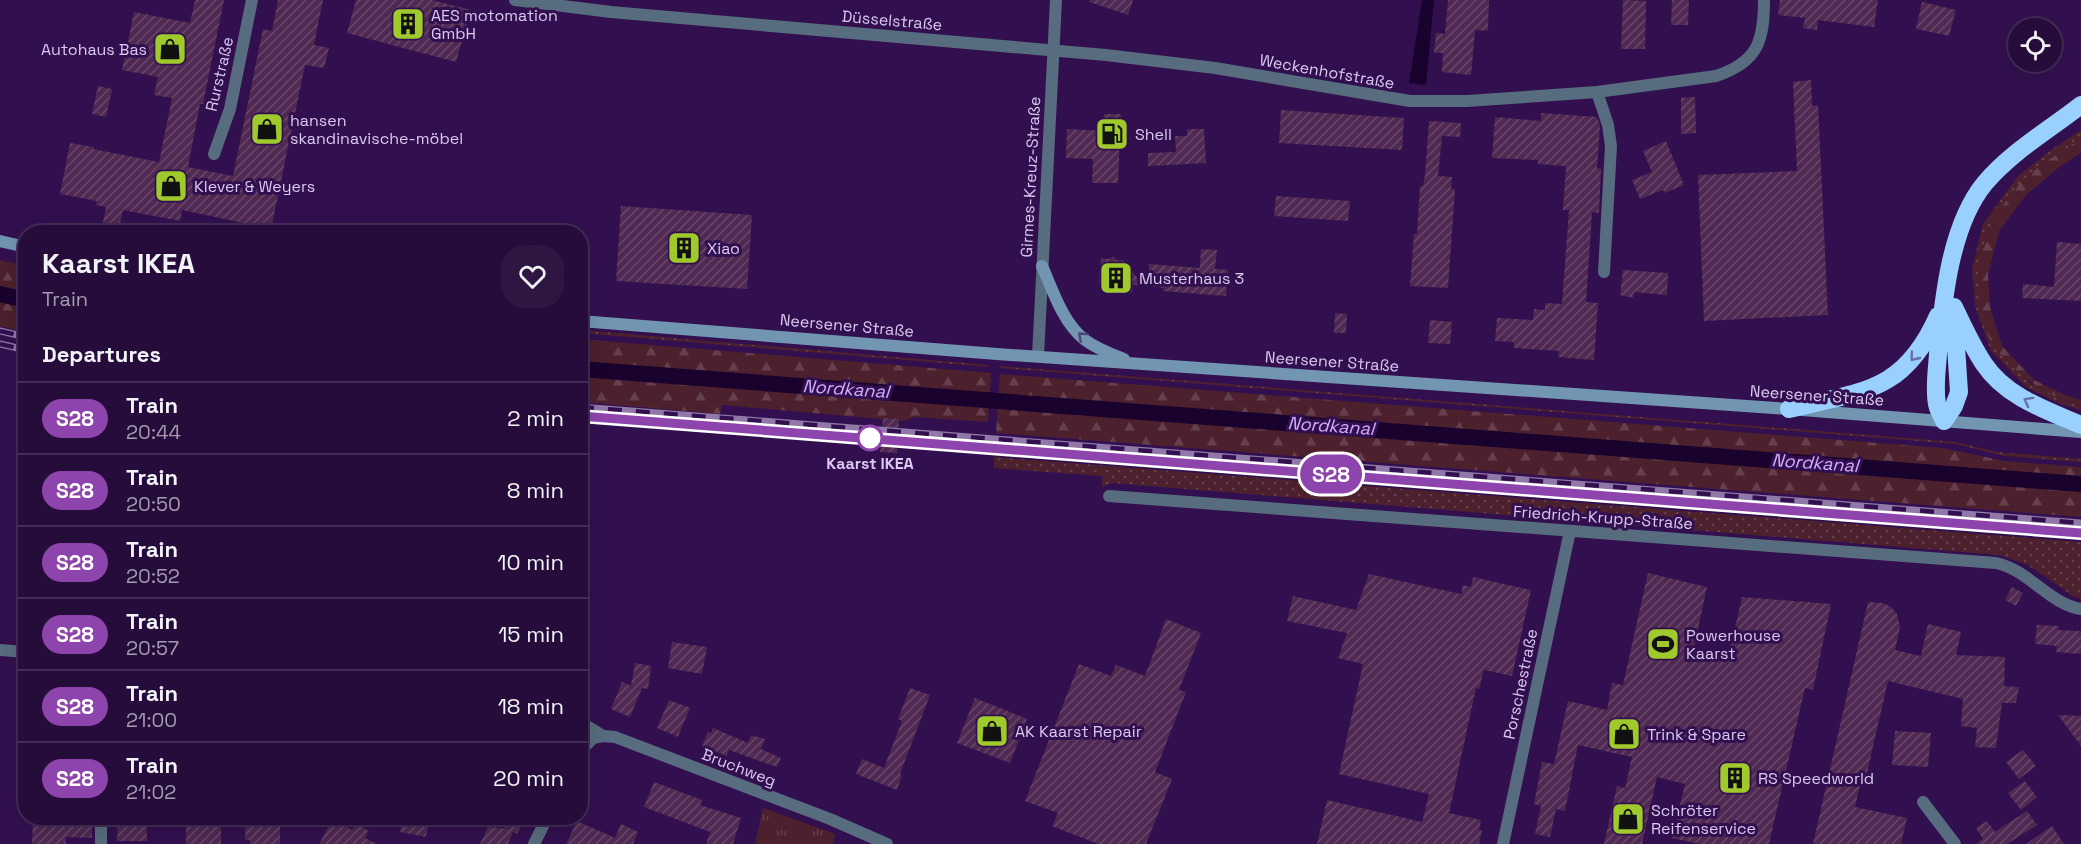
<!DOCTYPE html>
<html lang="en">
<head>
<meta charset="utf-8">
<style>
  :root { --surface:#260c3b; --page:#2e1542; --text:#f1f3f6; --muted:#a49baf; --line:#422c55 }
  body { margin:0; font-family:"Space Grotesk",sans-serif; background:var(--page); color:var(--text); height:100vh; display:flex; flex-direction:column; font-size:22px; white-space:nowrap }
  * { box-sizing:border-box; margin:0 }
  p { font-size:20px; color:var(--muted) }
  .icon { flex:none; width:33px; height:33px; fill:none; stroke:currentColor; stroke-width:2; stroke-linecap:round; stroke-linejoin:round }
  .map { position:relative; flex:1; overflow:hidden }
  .details { position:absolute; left:18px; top:225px; width:570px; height:600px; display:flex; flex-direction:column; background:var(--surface); border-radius:24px; box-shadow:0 6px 24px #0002,0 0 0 2px var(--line) }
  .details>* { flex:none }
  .badge { padding:0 12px; border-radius:20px; font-size:21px; line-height:39px }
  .tools { position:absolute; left:2008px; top:18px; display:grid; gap:12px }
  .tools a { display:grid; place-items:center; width:54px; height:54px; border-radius:50%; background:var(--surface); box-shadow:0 6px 24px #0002,0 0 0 2px var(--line); font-size:30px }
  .map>.badge { position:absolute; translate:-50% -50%; box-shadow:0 0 0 3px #fff }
  h2 { padding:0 24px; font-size:22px; line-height:54px }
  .round { display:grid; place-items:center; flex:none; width:63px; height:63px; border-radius:24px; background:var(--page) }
  .overview { display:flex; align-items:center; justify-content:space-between; height:102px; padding:0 24px }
  h1 { font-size:28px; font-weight:700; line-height:45px }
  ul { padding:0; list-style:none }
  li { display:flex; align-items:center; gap:18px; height:72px; padding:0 24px; border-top:2px solid var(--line) }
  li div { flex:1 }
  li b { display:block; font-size:22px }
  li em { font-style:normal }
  li .badge { min-width:66px; font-weight:700; text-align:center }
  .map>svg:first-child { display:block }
</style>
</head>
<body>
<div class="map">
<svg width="2081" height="844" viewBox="0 0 2081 844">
  <defs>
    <pattern id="grass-dots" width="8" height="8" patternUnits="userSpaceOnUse" patternTransform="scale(1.5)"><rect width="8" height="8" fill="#4c202d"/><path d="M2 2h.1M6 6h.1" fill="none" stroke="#653f4c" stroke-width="1.8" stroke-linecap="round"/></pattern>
    <pattern id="forest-firs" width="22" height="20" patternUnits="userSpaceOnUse" patternTransform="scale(1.5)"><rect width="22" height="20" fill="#4c202d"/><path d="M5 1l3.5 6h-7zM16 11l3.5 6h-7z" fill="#653f4c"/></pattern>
    <pattern id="park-tufts" width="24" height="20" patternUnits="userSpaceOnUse" patternTransform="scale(1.5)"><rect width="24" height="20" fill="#4c202d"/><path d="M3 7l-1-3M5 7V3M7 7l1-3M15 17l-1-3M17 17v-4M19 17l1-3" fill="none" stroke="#653f4c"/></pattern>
    <pattern id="building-hatch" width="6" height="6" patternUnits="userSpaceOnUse" patternTransform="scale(1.5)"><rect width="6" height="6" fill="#4f2952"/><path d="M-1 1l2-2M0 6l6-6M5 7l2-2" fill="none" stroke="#68476b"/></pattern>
  </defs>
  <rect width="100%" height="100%" fill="#32104f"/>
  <path fill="url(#grass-dots)" d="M2081 130V139L2051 159 2016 188 1979 272 1994 346 2030 383 2066 401 2081 406V410L2060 404 2026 387 1991 351 1975 306 1972 269 1983 224 2018 176 2051 150Z
    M581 330 988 365V367L581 333Z
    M1000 366 1956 442 1997 452 2081 459V462L2004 456 1956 444 1000 368Z
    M994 457 2081 542V599L2073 596 2028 565 1999 555 1112 483 1102 487V476L994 468Z"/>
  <path fill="url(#forest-firs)" d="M2081 139V153L2058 168 2026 195 1999 231 1988 275 1990 307 2002 346 2034 380 2063 394 2081 400V406C2045 395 2019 377 1995 348 1976 322 1975 255 1990 228 1996 215 2006 200 2015 189 2029 171 2061 152 2081 139Z
    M0 260 25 266V332L0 326Z
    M580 339 991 373 988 422 914 417 904 421 722 405 720 414 581 402Z
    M1000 374 1943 448 2005 461 2081 467V517L996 433Z"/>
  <path fill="url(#park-tufts)" d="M763 808 835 834 833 844H755Z"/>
  <path fill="#19022e" d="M1422 0H1434L1426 85 1409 83Z"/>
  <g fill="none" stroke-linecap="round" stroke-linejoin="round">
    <path stroke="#19022e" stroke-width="16" d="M0 294 26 300
      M580 369 2081 484"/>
  </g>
  <path fill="url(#building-hatch)" d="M195 0H224L203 104H200L188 167 233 176 263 29 272 31 278 0H323L314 45 329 48 324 68 305 65 271 229 182 210 180 221 123 210 118 232H101L106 207 96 205 97 201 60 194 70 143 94 147 93 149 159 162 172 98 154 95 158 77 122 70 134 12 190 23Z
    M356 0H432L471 10 456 62 347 33Z
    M1090 0H1133L1128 15 1089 2Z
    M1448 0H1489L1488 31 1475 30 1471 75 1442 72 1443 53H1434L1436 33 1445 34Z
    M1623 0 1646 1 1645 49H1621Z
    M1672 0H1689L1688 25H1671Z
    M1780 0H1878L1874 27 1818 20 1817 30 1803 28 1805 18 1778 15Z
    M1922 2 1956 10 1949 36 1916 29Z
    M1811 80 1812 106 1818 105 1828 315 1704 321 1698 175 1797 171 1793 82Z
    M98 86 112 89 106 117 92 114Z
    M1695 97 1696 133 1681 134V98Z
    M1281 110 1404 118 1402 150 1279 143Z
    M1541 113 1597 117 1600 126 1597 168 1601 169 1599 213 1592 212 1586 302 1598 303 1594 360 1558 357 1559 351 1514 348V342L1495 341 1497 318 1533 320 1534 309 1545 310V303L1562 304 1569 210H1563L1566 166 1538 164V160L1492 158 1495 117 1541 121Z
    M1104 114H1121L1118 183H1092L1093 159 1066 158 1067 129 1104 131Z
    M1429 121 1461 123 1460 137 1442 136 1438 176 1452 177 1451 189H1455L1448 288 1410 286 1414 234H1417L1420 186H1423L1425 175Z
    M1187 129H1204L1206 163 1148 166V153L1176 152 1175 136H1187Z
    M1666 141 1684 185 1665 193 1663 190 1640 199 1632 180 1652 172 1643 151Z
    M1276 196 1350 201 1348 221 1274 216Z
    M621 206 752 215 747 289 616 281Z
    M2057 242 2081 244V301L2022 298 2023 284 2054 287Z
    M1201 249 1217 250 1215 269 1228 270 1226 296 1163 291 1164 288 1148 286 1149 264 1200 268Z
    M1114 256 1116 260H1123L1144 286 1133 285 1132 292 1111 290 1112 284 1099 283 1101 258 1110 259Z
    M1623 270 1668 273 1667 295 1634 292 1633 298 1620 295Z
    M1335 313 1347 314 1346 333H1334Z
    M1430 320 1452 322 1450 344 1428 343Z
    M883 418 899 419 897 453 880 452Z
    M1648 573 1707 587 1693 652 1728 659 1742 597 1831 604 1813 690 1805 688 1769 844H1700L1672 838 1685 784 1657 777 1642 844H1604L1617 786 1625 788 1632 757 1578 745 1565 811 1556 809 1550 837 1535 834 1541 806 1534 804 1542 762 1554 764 1568 701 1607 710 1612 683 1623 685Z
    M1369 574 1461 594 1463 585 1471 587 1473 577 1531 590 1512 676 1484 670 1479 689 1476 688 1449 813 1481 820 1479 830H1482L1479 844H1317L1327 800 1422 822 1429 794 1339 774 1363 664 1338 658 1347 633 1287 621 1293 596 1356 610Z
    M2012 587 2023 593 2016 606 2005 600Z
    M1868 602 1883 603 1891 607 1897 614 1900 627 1895 650 1921 656 1928 624 1961 632 1956 655 2005 657 2004 686 2019 687 2016 703H2002L1996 748 1975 747 1977 728 1961 726 1963 699 1888 681 1867 773 1863 772 1855 807 1907 818 1901 844H1813Z
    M1166 619 1201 633 1179 690 1186 692 1155 772 1172 779 1146 844H1098L1052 826 1058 813 1025 801 1079 664 1111 676 1116 665 1145 676Z
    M2037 625 2059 626 2058 630 2081 631V654L2056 652 2057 646 2035 644Z
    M672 642 707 647 702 674 668 668Z
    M635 663 651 666 648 689 642 688 630 717 611 709 622 682 631 686Z
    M910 688 930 695 900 774 902 775 897 790 856 774 862 759 884 768 902 721 898 719Z
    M975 698 1027 719 1010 763 957 743Z
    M669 700 690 708 678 737 657 728Z
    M2058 715 2081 716V746Z
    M713 728 748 743 751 735 765 739 761 749 781 758 777 767 729 750 727 756 702 746 708 732 711 733Z
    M1895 731 1931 733 1928 767 1892 765Z
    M2023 750 2036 766 2019 779 2006 762Z
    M2025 781 2037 797 2021 810 2008 793Z
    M654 782 702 800 700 805 741 818 733 844H706L710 832 644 807Z
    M2027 811 2037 825 2007 844H1976L1983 839 1976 828 1987 821 1995 832Z
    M33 818H92V838L66 837V844H32Z
    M118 818H147V841H117Z
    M186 818H221V844H186Z
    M246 818H280V844H250V840H245Z
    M484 818H525L517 834 513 832 508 844H480L488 827 508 829Z
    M333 819 352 830 356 824 369 831 365 838 377 844H319Z
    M403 819 429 821 426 837 400 832Z
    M577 821 615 838 621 824 638 832 633 844H566Z
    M2052 826 2064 844H2026Z"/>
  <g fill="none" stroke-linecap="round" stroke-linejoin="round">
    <path stroke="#576c7e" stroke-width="12" d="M515 0 611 12 1106 55 1215 68 1410 101H1467L1597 92 1716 76C1758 62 1764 41 1764 0
      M1597 92 1608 125 1611 146 1604 272
      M214 154 230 109 252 0
      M1109 496 1996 563C2029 570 2049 604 2081 609
      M0 650 26 652
      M580 722 603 736 615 737 830 819 887 844
      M580 752 593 738 603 736
      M1923 802 1955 844
      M101 844V818
      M534 844 547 818
      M1503 844 1570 531"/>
    <path stroke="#576c7e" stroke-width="12" d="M1038 356 1056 0"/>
    <path stroke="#7295b1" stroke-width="12" d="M0 241 26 247
      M1042 266C1053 291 1063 323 1085 340 1097 349 1111 354 1124 359
      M580 321 997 354 1789 409 2081 432"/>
    <path stroke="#9ad0fd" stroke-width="18" d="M1954 307C1963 326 1972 346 1984 364 2006 397 2046 410 2081 425
      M1789 409C1862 391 1904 393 1938 316
      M1944 421C1942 416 1938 410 1937 404 1934 388 1937 370 1938 354 1943 301 1950 225 1985 183 2011 152 2049 130 2081 105
      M1944 421 1954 406 1959 392 1954 316"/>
    <g stroke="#9078a9" stroke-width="7">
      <path id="rail" d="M0 331 26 337
        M0 344 26 350
        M580 407 2081 523
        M580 416 2081 533"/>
    </g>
    <use href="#rail" stroke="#32104f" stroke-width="4.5" stroke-dasharray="14" stroke-linecap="butt"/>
  </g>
  <defs><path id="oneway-chevron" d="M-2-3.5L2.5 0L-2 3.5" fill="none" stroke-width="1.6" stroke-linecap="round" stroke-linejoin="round" transform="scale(1.5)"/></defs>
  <use stroke="#4c4576" href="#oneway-chevron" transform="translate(1082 336) rotate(-138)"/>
  <g stroke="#6670a6">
    <use href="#oneway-chevron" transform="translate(1914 357) rotate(129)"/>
    <use href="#oneway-chevron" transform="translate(2028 401) rotate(-151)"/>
  </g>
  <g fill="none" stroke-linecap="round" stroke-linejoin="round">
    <g stroke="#fff" stroke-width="14">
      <path id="line" d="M580 416 2081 533"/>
    </g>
    <use href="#line" stroke="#8e44ad" stroke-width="9"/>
  </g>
  <defs>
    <g id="building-square" transform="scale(1.725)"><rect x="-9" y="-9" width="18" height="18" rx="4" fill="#a0c92c" stroke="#32104f"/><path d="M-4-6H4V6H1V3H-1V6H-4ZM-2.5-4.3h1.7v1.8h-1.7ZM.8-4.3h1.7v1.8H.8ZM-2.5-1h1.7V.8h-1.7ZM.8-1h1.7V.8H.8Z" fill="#111"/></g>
    <g id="shop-square" transform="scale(1.725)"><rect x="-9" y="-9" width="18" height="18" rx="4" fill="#a0c92c" stroke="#32104f"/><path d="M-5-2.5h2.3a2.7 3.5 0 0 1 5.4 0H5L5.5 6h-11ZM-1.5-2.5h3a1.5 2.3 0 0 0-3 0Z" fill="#111"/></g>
    <g id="fuel-square" transform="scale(1.725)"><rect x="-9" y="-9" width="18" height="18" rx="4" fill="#a0c92c" stroke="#32104f"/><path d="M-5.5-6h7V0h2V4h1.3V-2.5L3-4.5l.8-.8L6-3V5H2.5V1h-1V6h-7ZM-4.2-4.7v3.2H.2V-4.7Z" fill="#111"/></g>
    <g id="stadium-square" transform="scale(1.725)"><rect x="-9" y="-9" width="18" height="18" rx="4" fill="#a0c92c" stroke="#32104f"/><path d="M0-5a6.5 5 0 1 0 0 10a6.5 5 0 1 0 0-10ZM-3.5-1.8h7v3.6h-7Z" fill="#111"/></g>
  </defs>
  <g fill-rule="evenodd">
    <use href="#building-square" x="408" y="24"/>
    <use href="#shop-square" x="170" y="49"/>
    <use href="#shop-square" x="267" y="129"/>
    <use href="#fuel-square" x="1112" y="134"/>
    <use href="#shop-square" x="171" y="186"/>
    <use href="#building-square" x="684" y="248"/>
    <use href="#building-square" x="1116" y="278"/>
    <use href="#stadium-square" x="1663" y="644"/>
    <use href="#shop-square" x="992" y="731"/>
    <use href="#shop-square" x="1624" y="734"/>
    <use href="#building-square" x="1735" y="778"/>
    <use href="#shop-square" x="1628" y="819"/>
  </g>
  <circle fill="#fff" stroke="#8e44ad" stroke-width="3" cx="870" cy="438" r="12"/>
  <g text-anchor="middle" stroke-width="6" stroke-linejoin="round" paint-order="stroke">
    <g font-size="16" fill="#dacaf1" stroke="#32104f" text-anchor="start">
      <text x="431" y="21">AES motomation<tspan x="431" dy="18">GmbH</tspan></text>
      <text x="147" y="55" text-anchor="end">Autohaus Bas</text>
      <text x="290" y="126">hansen<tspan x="290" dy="18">skandinavische-möbel</tspan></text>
      <text x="1135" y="140">Shell</text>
      <text x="194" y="192">Klever &amp; Weyers</text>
      <text x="707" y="254">Xiao</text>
      <text x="1139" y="284">Musterhaus 3</text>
      <text x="1686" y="641">Powerhouse<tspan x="1686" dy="18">Kaarst</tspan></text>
      <text x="1015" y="737">AK Kaarst Repair</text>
      <text x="1647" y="740">Trink &amp; Spare</text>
      <text x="1758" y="784">RS Speedworld</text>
      <text x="1651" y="816">Schröter<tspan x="1651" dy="18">Reifenservice</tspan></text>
    </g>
    <g font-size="16" fill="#dacaf1" stroke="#32104f">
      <text transform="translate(892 20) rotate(5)" y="6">Düsselstraße</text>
      <text transform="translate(1327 71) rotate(10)" y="6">Weckenhofstraße</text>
      <text transform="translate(219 74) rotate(-77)" y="6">Rurstraße</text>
      <text transform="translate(1030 177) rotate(-87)" y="6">Girmes-Kreuz-Straße</text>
      <text transform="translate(847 325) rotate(5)" y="6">Neersener Straße</text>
      <text transform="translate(1332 361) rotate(4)" y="6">Neersener Straße</text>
      <text transform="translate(1817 395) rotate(4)" y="6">Neersener Straße</text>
      <text transform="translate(1603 517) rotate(4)" y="6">Friedrich-Krupp-Straße</text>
      <text transform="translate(1520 684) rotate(-78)" y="6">Porschestraße</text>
      <text transform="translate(739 767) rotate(21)" y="6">Bruchweg</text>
    </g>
    <g font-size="16" font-weight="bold" fill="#dacaf1" stroke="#32104f">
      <text x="870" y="469">Kaarst IKEA</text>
    </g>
    <g font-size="18" font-style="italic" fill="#d1affe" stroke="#32104f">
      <text transform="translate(846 389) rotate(4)" y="6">Nordkanal</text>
      <text transform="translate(1331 426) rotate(4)" y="6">Nordkanal</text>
      <text transform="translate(1815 463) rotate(4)" y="6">Nordkanal</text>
    </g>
  </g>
</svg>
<div class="tools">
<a><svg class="icon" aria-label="locate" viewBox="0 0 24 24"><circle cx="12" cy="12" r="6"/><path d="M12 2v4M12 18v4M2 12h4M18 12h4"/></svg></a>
</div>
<b class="badge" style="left:1331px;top:474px;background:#8e44ad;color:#fff">S28</b>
<section class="details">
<div class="overview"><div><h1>Kaarst IKEA</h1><p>Train</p></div><a class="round"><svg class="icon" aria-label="heart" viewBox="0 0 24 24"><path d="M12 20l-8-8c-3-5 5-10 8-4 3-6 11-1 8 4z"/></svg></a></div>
<h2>Departures</h2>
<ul>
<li><span class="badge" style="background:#8e44ad;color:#fff">S28</span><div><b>Train</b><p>20:44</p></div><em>2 min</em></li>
<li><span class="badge" style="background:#8e44ad;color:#fff">S28</span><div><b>Train</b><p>20:50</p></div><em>8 min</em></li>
<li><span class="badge" style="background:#8e44ad;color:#fff">S28</span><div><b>Train</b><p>20:52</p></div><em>10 min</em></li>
<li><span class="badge" style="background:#8e44ad;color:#fff">S28</span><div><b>Train</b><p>20:57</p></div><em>15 min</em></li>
<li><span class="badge" style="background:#8e44ad;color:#fff">S28</span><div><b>Train</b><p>21:00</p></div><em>18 min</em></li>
<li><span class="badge" style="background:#8e44ad;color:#fff">S28</span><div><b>Train</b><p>21:02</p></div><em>20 min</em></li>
</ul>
</section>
</div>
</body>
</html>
